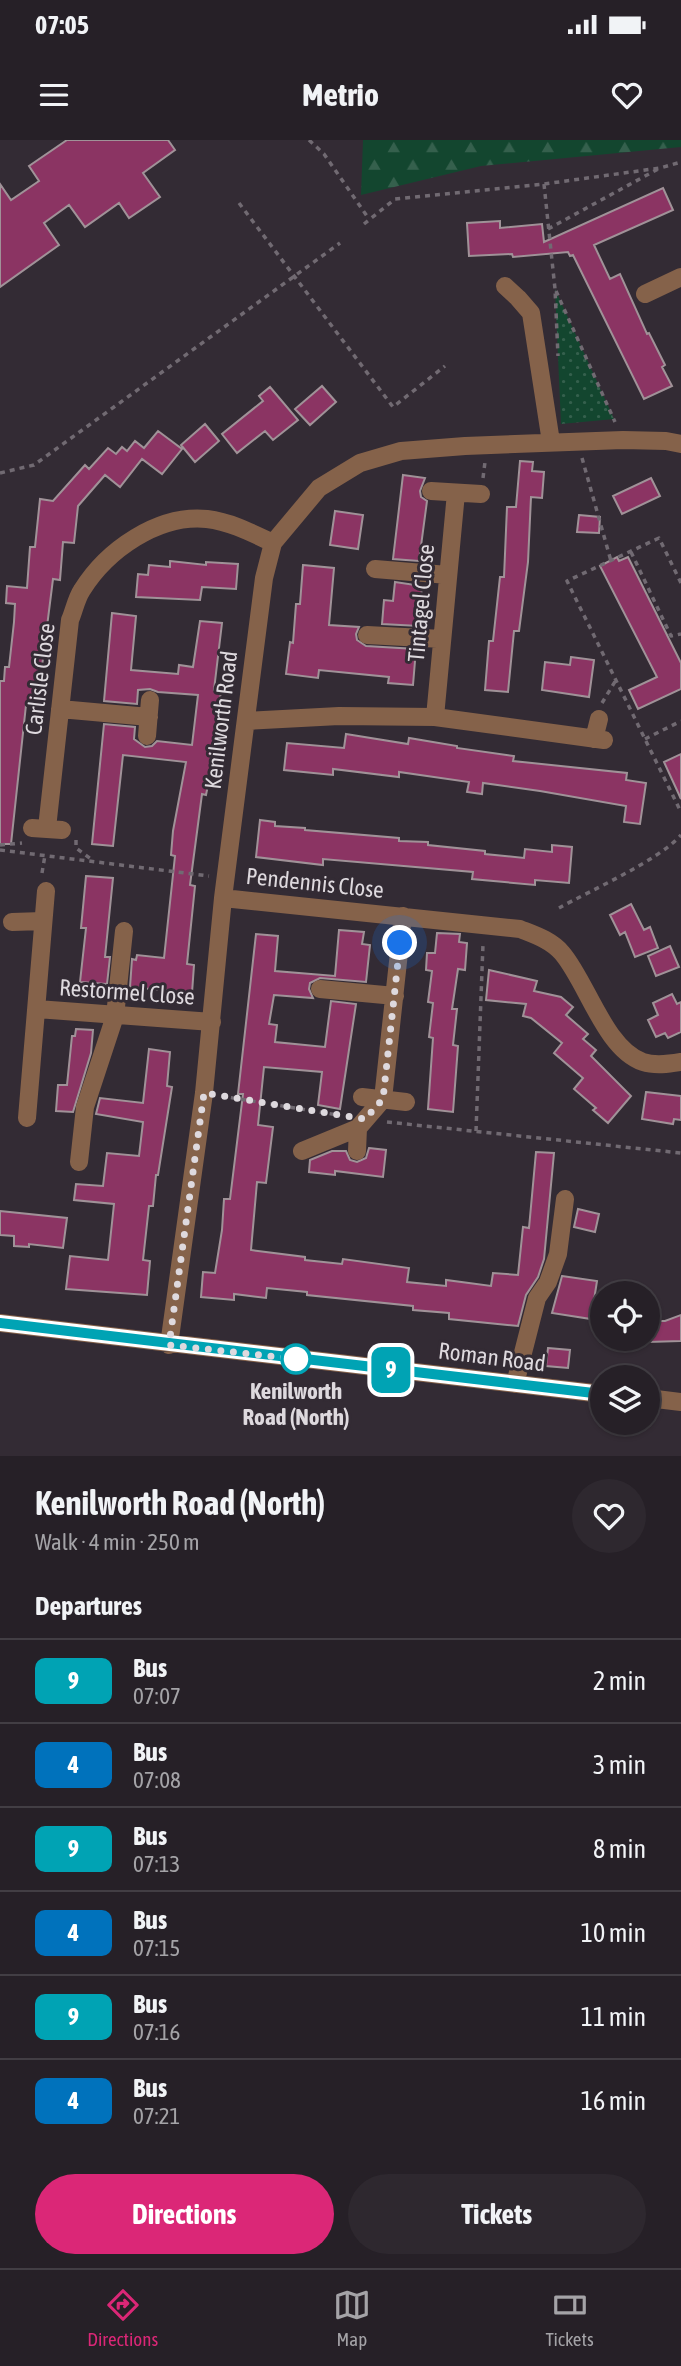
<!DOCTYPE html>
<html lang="en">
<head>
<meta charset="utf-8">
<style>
  :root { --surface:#262027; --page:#2e282f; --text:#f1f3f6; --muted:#a4a3a7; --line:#423e44; --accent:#db2777 }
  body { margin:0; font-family:"Asap Condensed",sans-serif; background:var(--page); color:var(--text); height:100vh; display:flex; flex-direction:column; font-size:26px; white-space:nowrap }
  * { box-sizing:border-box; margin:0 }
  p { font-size:23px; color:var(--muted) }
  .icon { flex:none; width:38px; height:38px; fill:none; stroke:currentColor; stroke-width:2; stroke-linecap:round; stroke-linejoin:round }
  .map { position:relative; height:1316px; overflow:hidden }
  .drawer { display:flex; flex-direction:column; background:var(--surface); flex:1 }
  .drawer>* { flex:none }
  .badge { padding:0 14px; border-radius:10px; font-size:24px; line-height:46px }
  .tools { position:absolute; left:590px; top:1141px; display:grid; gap:14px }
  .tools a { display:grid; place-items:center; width:70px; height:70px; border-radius:50%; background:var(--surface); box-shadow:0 2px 5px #0004,0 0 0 2px var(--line); font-size:35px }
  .you { position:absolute; width:35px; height:35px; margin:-18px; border:5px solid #fff; border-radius:50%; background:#1a73e8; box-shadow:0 0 0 10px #1a73e833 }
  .map>.badge { position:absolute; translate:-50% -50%; box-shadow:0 0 0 4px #fff }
  h2 { padding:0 35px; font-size:26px; line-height:63px }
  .round { display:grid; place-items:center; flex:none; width:74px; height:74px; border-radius:37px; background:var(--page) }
  .headline { display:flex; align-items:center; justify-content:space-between; height:119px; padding:0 35px }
  h1 { font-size:33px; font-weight:700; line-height:52px }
  .primary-button { display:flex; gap:14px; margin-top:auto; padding:14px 35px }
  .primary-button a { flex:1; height:80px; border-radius:42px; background:var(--accent); color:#fff; font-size:28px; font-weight:700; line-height:80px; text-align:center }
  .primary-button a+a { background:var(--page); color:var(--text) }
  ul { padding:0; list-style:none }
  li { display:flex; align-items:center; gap:21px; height:84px; padding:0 35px; border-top:2px solid var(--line) }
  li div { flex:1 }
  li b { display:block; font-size:26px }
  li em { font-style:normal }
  li .badge { min-width:77px; font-weight:700; text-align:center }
  .status { display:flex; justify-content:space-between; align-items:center; height:49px; padding:0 35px; background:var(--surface); direction:ltr }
  .status svg { height:19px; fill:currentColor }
  header { display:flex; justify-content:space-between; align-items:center; height:91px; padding:0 35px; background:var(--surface); font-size:32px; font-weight:700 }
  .tab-bar { display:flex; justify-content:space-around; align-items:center; height:98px; border-top:2px solid var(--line); background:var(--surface); font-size:19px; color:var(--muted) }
  .tab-bar a { display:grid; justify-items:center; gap:4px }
  .tab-bar .selected { color:var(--accent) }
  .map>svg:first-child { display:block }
</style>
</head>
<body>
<div class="status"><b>07:05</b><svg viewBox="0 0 49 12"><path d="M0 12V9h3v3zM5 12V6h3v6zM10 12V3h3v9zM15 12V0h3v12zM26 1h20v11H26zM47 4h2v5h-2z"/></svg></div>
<header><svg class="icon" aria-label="menu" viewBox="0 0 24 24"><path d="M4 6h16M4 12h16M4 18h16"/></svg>Metrio<svg class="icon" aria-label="heart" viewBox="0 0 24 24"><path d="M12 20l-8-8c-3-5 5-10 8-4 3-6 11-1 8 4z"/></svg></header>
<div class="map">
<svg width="681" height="1316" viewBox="0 0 681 1316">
  <defs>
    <pattern id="grass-dots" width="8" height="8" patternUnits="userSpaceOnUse" patternTransform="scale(1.75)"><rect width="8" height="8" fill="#13462f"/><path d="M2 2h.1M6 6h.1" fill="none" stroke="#35604d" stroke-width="1.8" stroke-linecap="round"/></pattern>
    <pattern id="forest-firs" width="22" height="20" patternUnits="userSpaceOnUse" patternTransform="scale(1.75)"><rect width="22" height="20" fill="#13462f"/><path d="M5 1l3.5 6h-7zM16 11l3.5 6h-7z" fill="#35604d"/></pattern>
  </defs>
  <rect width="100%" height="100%" fill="#332b34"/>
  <path fill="url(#grass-dots)" d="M555 149 614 279 561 284Z"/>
  <path fill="url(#forest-firs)" d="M363 0H681V7L481 26 361 55Z"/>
  <path fill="#8b3463" stroke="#a09298" stroke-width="2" d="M67 0H168L175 10 143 33 160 57 129 78 119 63 85 87 69 65 44 83 59 105 0 147V44L11 60 39 41 29 26Z
    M663 48 673 70 594 105 610 139 620 134 647 194 649 193 665 225 662 227 672 246 644 259 573 115 570 116 568 112 513 117 512 114 469 116 467 83 500 81V88L542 84 544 102Z
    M322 246 336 262 310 285 295 269Z
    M270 247 298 280 273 300 265 291 237 313 222 294 263 261 259 256Z
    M205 284 219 301 195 322 181 305Z
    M158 291 182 309 162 334 142 319 120 347 105 335 78 366 74 403 63 402 60 440 53 439 37 566 26 565 11 704H0V541H4L5 527H9L14 482 15 464 6 463 7 446 27 448 30 407H35L40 359 53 361 85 325 89 329 108 308 116 314 122 307 127 311 135 301 144 308Z
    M520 321 533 322 532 331 544 332 542 358 531 357 528 422 519 491H514L508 552 485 550 489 501H493L500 437H504L507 367H516Z
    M403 335 425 338 420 351 421 357 427 361 419 421 393 419Z
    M651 338 660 356 622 374 613 356Z
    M335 371 363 375 358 409 330 405Z
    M579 375 600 377 599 393 577 392Z
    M617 417 619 421 628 417 681 523V549L638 569 629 550 657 537 600 426Z
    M170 421 206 425V422L238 424 236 449 202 447 200 460 136 457 138 434 148 435 149 425 170 427Z
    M303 425 334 428 329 485 359 487 356 494 357 500 366 506 416 509 413 545 388 543 389 537 319 530 318 538 286 534 290 502 293 503 296 464H300Z
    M395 442 422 446 419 486 382 484 384 460 393 461Z
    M112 473 136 476 131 530 178 534 179 525 193 527 200 481 222 483 214 550 221 551 212 625 206 655 202 654 190 745 195 746 187 824 194 825 192 853 130 847 132 819 136 820 137 815 164 818 175 716 171 715 173 691 186 622 123 615 113 706 92 704 104 584 135 587 134 599 145 607 152 606 157 601 192 605 198 555 158 552 150 549 138 550 137 564 104 561Z
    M571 517 594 520 589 557 542 550 545 522 570 525Z
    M346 594 408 604 409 598 457 606V608L514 616 513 621 627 633 626 640 646 643 640 684 624 682 626 666 540 651 483 643 482 654 467 652 469 642 399 632V637L333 629V635L284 630 287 603 344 608Z
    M681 614V659L664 622Z
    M260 680 275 682V686L305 688V690L399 698V701L428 702V705L485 711V714L524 718 525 709 552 712V705L572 707 569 743 535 740V745L472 739 473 732 323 719V725L256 717Z
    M86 736 113 738 105 817H110L107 844 80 842 86 788H81Z
    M631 764 644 790 650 787 658 808 635 817 625 792 620 795 610 775Z
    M339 790 364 792 362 804 370 805 366 842 320 838 310 843 309 849 313 858 274 855 269 884 277 885 275 902 325 907 331 861 356 864 340 969 318 965 322 932 264 927 258 985 273 987 266 1043 257 1042 251 1110 305 1117V1120L342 1124 343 1119 409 1128 407 1142 446 1146V1140L491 1146 493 1133 518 1135 523 1087 529 1088 536 1012 554 1013 544 1119 538 1137 526 1155 518 1186 449 1179V1173L413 1170V1166L307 1155V1152L267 1148 266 1158 234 1154V1160L201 1157 203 1132 215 1133 222 1090 224 1059H230L243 954H238L256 794 278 796 275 831 335 836Z
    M437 793 460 794 459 802 467 803 465 830 458 829 452 869H457L453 905 458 906 453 972 428 969 433 898 429 897 433 863 428 862 432 831 426 830 427 813H435Z
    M670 806 679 827 656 836 648 816Z
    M489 830 537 841 534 851 561 857 573 867 566 875 588 894 583 899 596 910 591 916 631 956 608 983 593 970 596 968 574 949 583 938 554 913 562 903 531 878 523 876 526 864 486 860Z
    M672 854 677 864 681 862V892L668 898 665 893 656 897 648 880 658 875 653 863Z
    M76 889 93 890 91 913 73 972 56 971 58 945H67L72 896H75Z
    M149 909 170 912 167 946 172 947 158 1035H156L153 1066H149L143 1120 150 1121 147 1155 66 1149 70 1116 108 1120 114 1064 74 1060 76 1044 103 1046 107 1013 139 1016 143 982 96 974 100 958 143 963Z
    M646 952 681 956V980L674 979 673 984 642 979Z
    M369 1008 386 1010 383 1037 335 1031V1035L309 1032 310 1020 332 1011H346L350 1020 357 1022 366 1018Z
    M578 1069 599 1074 595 1092 574 1087Z
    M0 1071 67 1078 63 1108 29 1104V1107L14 1106V1096L0 1095Z
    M562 1136 597 1141 591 1179 552 1173Z
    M681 1175V1201L648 1202V1181H665Z
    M548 1208 570 1210 568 1228 546 1226Z"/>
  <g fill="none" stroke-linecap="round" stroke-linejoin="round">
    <path stroke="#716a72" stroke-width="3.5" stroke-dasharray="5 5" stroke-linecap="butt" d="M309 0 324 14 369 79
      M544 44 555 149 558 216
      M239 63 393 267 445 226
      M364 84 395 59 544 44 660 28 681 22
      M548 89 658 29
      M556 151 615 282
      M582 318 611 421
      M0 333 34 325 340 103
      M483 338 485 322
      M631 412 671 496 681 494
      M681 443 659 398 567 441 681 672
      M602 563 616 540
      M645 599 681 581
      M76 700V708L91 719
      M0 705 22 703
      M0 710 209 736
      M42 733 45 715
      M559 768C591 750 658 721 681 695
      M221 956 338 975
      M387 982 681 1013
      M476 991 483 804"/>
    <path stroke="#85624a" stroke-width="18" d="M505 146 518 158 531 173 551 302
      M645 154 681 137
      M431 351 481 354
      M375 429 448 435
      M367 495 442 499
      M60 569 149 577
      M435 577 456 353
      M246 581 339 576 435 577 604 600
      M147 596 150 560
      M594 599 599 579
      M32 688 62 690
      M47 688 70 480C74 471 76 459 82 450 107 410 158 374 207 379 231 382 252 393 273 403
      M223 758 520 789C535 795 551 800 562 813 587 842 605 909 643 922 655 926 669 924 681 922
      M12 782 43 781
      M320 849 395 856
      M37 869 212 882
      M362 957 406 962
      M27 978 46 751
      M302 1011 358 988
      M357 1011 358 988 383 959 403 776
      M79 1022 85 967 115 876 124 791
      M0 1183 602 1254
      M169 1205 204 953 223 758 264 438 273 403 319 348 360 323 401 311 465 306 623 300 666 301 681 304
      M515 1244 537 1158 548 1142 558 1114 565 1059
      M648 1258 681 1262"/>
  </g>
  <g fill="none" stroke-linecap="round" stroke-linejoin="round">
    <g stroke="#fff" stroke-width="16">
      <path id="line" d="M0 1183 602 1254"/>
    </g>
    <use href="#line" stroke="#00a3b4" stroke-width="10"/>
    <path stroke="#ded9de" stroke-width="7" stroke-dasharray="0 12.6" d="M296 1219 169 1205 204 953 365 979 383 959 400 803"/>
  </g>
  <circle fill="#fff" stroke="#00a3b4" stroke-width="3.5" cx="296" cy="1219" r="14"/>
  <g text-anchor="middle" stroke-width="6" stroke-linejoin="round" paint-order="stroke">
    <g font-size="23" fill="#ded9de" stroke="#332b34">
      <text transform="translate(421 463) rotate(-85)" y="8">Tintagel Close</text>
      <text transform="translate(40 539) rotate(-83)" y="8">Carlisle Close</text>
      <text transform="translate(221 580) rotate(-83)" y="8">Kenilworth Road</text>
      <text transform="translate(315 743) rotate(6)" y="8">Pendennis Close</text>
      <text transform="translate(127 852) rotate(4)" y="8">Restormel Close</text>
      <text transform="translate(492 1217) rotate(7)" y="8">Roman Road</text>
    </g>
    <g font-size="23" font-weight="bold" fill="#ded9de" stroke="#332b34">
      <text x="296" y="1259">Kenilworth<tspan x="296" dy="26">Road (North)</tspan></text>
    </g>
  </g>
</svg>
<div class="tools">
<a><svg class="icon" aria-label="locate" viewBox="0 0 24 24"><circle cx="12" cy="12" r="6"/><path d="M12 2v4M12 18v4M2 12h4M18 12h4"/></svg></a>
<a><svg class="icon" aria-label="layers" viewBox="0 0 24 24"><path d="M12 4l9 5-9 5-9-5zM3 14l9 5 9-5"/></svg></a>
</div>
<div class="you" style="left:400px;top:803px"></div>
<b class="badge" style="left:391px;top:1230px;background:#00a3b4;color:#fff">9</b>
</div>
<section class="drawer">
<div class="headline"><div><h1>Kenilworth Road (North)</h1><p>Walk · 4 min · 250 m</p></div><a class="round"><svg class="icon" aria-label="heart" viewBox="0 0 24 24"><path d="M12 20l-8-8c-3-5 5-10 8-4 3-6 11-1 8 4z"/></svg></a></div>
<h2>Departures</h2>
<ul>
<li><span class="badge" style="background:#00a3b4;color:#fff">9</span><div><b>Bus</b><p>07:07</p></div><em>2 min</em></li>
<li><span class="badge" style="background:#0072bc;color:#fff">4</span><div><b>Bus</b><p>07:08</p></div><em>3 min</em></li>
<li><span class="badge" style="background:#00a3b4;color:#fff">9</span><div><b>Bus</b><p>07:13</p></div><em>8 min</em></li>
<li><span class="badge" style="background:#0072bc;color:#fff">4</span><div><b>Bus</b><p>07:15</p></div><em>10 min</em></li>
<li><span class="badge" style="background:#00a3b4;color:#fff">9</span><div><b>Bus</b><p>07:16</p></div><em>11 min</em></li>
<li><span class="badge" style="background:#0072bc;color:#fff">4</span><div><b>Bus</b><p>07:21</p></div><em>16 min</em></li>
</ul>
<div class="primary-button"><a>Directions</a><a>Tickets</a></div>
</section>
<nav class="tab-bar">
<a class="selected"><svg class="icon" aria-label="directions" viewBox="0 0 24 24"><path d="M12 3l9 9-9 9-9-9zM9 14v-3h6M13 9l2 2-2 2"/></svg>Directions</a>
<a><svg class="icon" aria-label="map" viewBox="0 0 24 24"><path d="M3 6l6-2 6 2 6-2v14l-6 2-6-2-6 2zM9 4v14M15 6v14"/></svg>Map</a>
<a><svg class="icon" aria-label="tickets" viewBox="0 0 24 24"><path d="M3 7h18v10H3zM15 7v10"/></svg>Tickets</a>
</nav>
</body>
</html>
